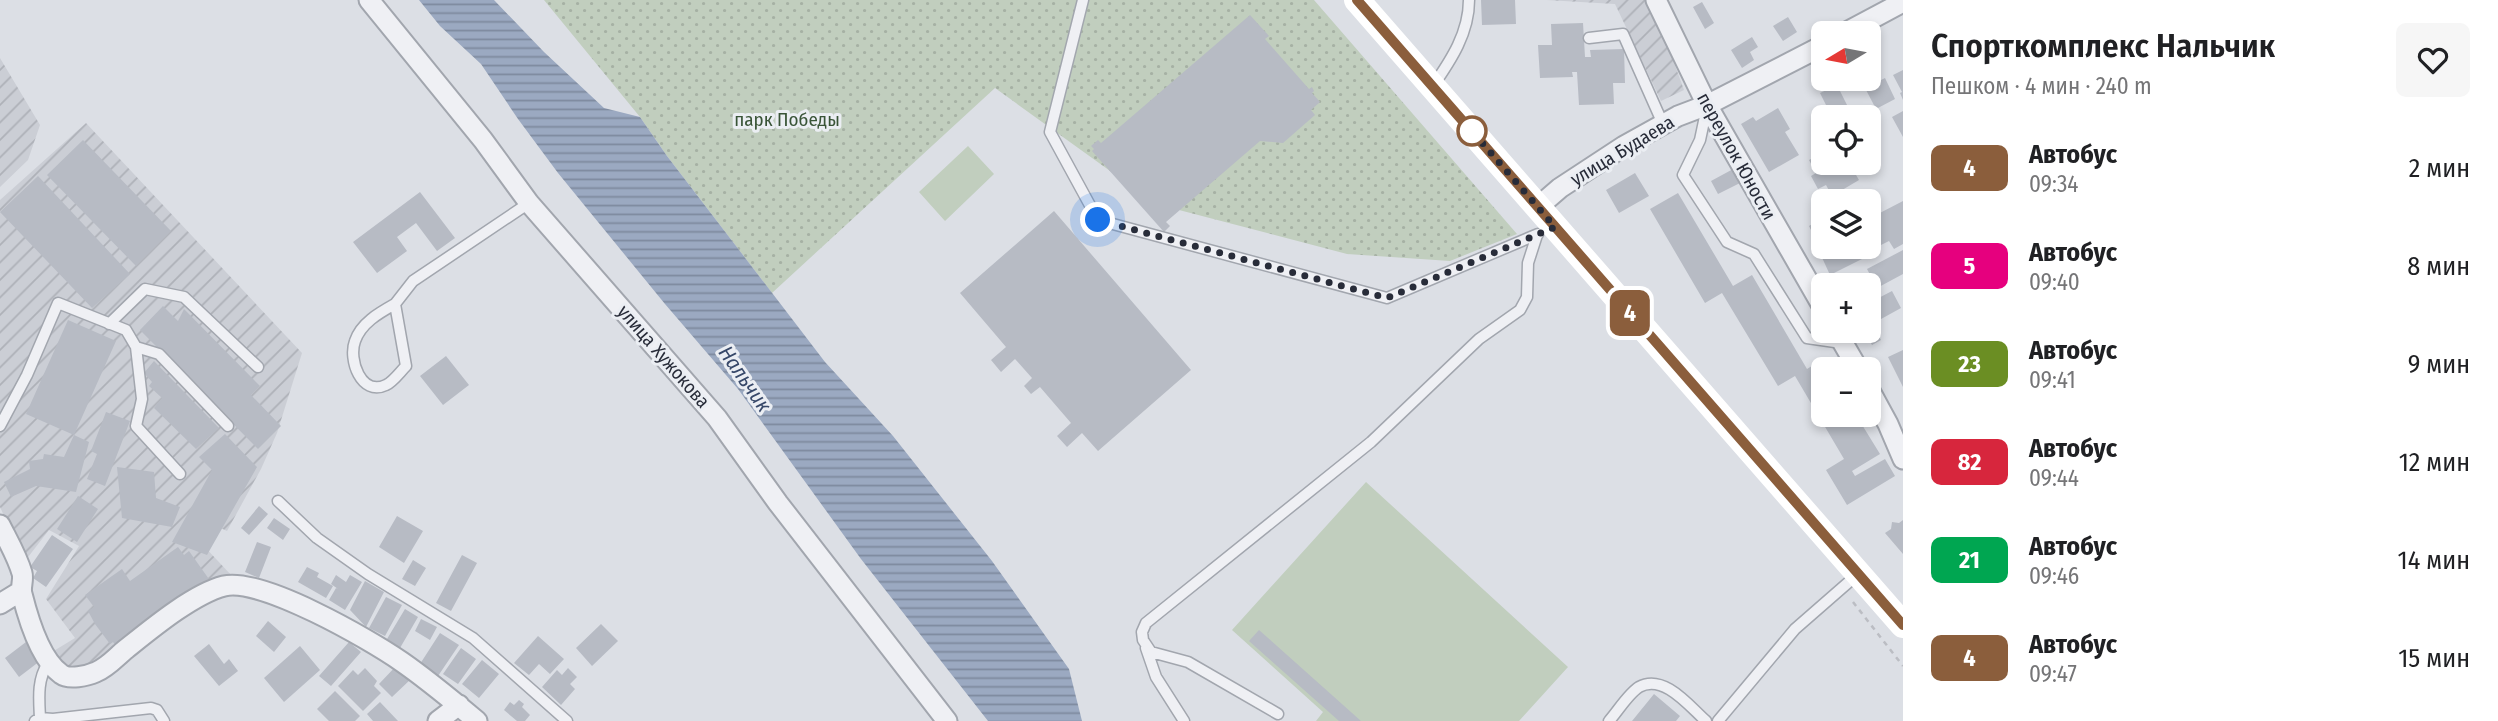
<!DOCTYPE html>
<html lang="ru">
<head>
<meta charset="utf-8">
<style>
  :root { --surface:#fff; --page:#f6f6f6; --text:#202124; --muted:#757577 }
  body { margin:0; font-family:"Fira Sans Condensed",sans-serif; background:var(--page); color:var(--text); height:100vh; display:flex; flex-direction:column; font-size:26px; white-space:nowrap }
  * { box-sizing:border-box; margin:0 }
  p { font-size:23px; color:var(--muted) }
  .icon { flex:none; width:38px; height:38px; fill:none; stroke:currentColor; stroke-width:2; stroke-linecap:round; stroke-linejoin:round }
  .map { position:relative; flex:1; overflow:hidden }
  .details { display:flex; flex-direction:column; background:var(--surface); width:595px }
  .details>* { flex:none }
  .badge { padding:0 14px; border-radius:10px; font-size:24px; line-height:46px }
  .needle { width:46px; rotate:260deg }
  .controls { position:absolute; left:1811px; top:21px; display:grid; gap:14px }
  .controls a { display:grid; place-items:center; width:70px; height:70px; border-radius:10px; background:var(--surface); box-shadow:0 4px 10px #0003; font-size:35px }
  .you { position:absolute; width:35px; height:35px; margin:-18px; border:5px solid #fff; border-radius:50%; background:#1a73e8; box-shadow:0 0 0 10px #1a73e833 }
  .map>.badge { position:absolute; translate:-50% -50%; box-shadow:0 0 0 4px #fff }
  .round { display:grid; place-items:center; flex:none; width:74px; height:74px; border-radius:10px; background:var(--page) }
  .summary { display:flex; align-items:center; justify-content:space-between; height:119px; padding:0 28px }
  h1 { font-size:33px; font-weight:600; line-height:52px }
  ul { padding:0; list-style:none }
  li { display:flex; align-items:center; gap:21px; height:98px; padding:0 28px }
  li div { flex:1 }
  li b { display:block; font-size:26px }
  li em { font-style:normal }
  li .badge { min-width:77px; font-weight:700; text-align:center }
  main { display:flex; flex:1; min-height:0 }
  .map>svg:first-child { display:block }
</style>
</head>
<body>
<main>
<div class="map">
<svg width="1903" height="721" viewBox="0 0 1903 721">
  <defs>
    <pattern id="industrial-furrows" width="10" height="10" patternUnits="userSpaceOnUse" patternTransform="scale(1.75)"><rect width="10" height="10" fill="#cbced5"/><path d="M-1 1l2-2M0 10L10 0M9 11l2-2" fill="none" stroke="#aeb1b8"/></pattern>
    <pattern id="park-dots" width="8" height="8" patternUnits="userSpaceOnUse" patternTransform="scale(1.75)"><rect width="8" height="8" fill="#c1cebe"/><path d="M2 2h.1M6 6h.1" fill="none" stroke="#a6b1a4" stroke-width="1.8" stroke-linecap="round"/></pattern>
    <pattern id="water-rules" width="6" height="5" patternUnits="userSpaceOnUse" patternTransform="scale(1.75)"><rect width="6" height="5" fill="#9ba9c1"/><path d="M0 2.5h6" fill="none" stroke="#7e8a9e"/></pattern>
  </defs>
  <rect width="100%" height="100%" fill="#dcdfe5"/>
  <path fill="url(#industrial-furrows)" d="M1546 0H1646L1664 35 1684 90 1661 101 1615 4Z
    M0 58 40 125 28 160 0 187Z
    M86 123 302 353 277 433 261 469 227 531 212 524 202 544 232 576 187 601 99 664 70 675 52 652 75 638 46 599 79 546 49 530 25 561 0 507V200Z"/>
  <path fill="url(#park-dots)" d="M544 0H1314L1517 234 1450 261 1347 254 1156 204 995 88 772 293 667 156 640 117Z"/>
  <path fill="#c1cebe" d="M968 146 994 174 945 221 919 192Z
    M1366 482 1568 667 1519 721H1316L1323 712 1232 630Z"/>
  <path fill="url(#water-rules)" d="M419 0H494L544 52 604 108 640 117 667 156 825 362 893 436 992 561 1069 669 1082 721H988L861 559 738 389 665 304 558 173 518 119 481 64 440 26Z"/>
  <path fill="#b7bbc4" d="M1481 0H1515L1516 24 1482 25Z
    M1702 2 1714 23 1705 29 1693 7Z
    M1250 15 1269 36 1265 39 1309 89 1312 87 1314 91 1312 93 1320 102 1311 110 1315 115 1283 143 1260 141 1166 222 1170 226 1164 232 1092 151 1094 149 1091 146 1098 140 1101 143Z
    M1788 17 1797 32 1783 41 1773 26Z
    M1583 23 1585 57H1591L1590 50 1624 49 1625 83H1613L1614 104 1579 105 1577 72H1572L1573 77 1540 78 1538 45H1552L1551 24Z
    M1752 37 1758 47 1750 52 1754 60 1742 68 1731 50Z
    M1903 70V100L1900 93 1902 92 1893 75Z
    M1885 78 1895 99 1876 109 1865 88Z
    M1837 85 1852 115 1847 117H1832L1820 93Z
    M1778 108 1790 129 1785 132 1799 155 1769 172 1741 124 1753 117 1756 121Z
    M1903 111V137L1892 117Z
    M83 140 171 231 136 266 47 175Z
    M1824 152V163H1849L1859 180 1832 196 1826 185 1818 189 1811 176 1816 173 1809 160Z
    M1735 168 1742 182 1718 194 1711 181Z
    M1635 173 1649 196 1619 213 1606 190Z
    M38 176 130 274 92 308 0 212Z
    M420 192 455 238 437 251 416 223 397 237 407 251 377 273 353 242Z
    M1678 193 1733 286 1752 275 1807 369 1823 359 1829 369H1824V415H1856L1880 454 1852 471 1855 476 1885 459 1895 476 1847 505 1826 470 1844 459 1795 376 1778 386 1722 293 1705 303 1650 209Z
    M1903 201V244L1894 249 1889 241 1881 245 1871 227 1880 222 1876 215Z
    M1054 211 1191 370 1098 451 1082 433 1067 447 1057 436 1071 423 1040 387 1031 394 1024 386 1032 378 1015 359 1001 372 991 360 1006 347 960 293Z
    M1824 212V230L1814 236 1809 226 1822 218 1820 214Z
    M1869 237 1876 252 1830 275 1819 251 1826 247H1837L1839 250 1845 247H1869Z
    M1903 250V274L1877 288 1867 269Z
    M1892 291 1901 308 1872 324 1881 340 1872 345 1864 331H1869V303Z
    M163 306 178 321 184 309 260 386 251 395 281 426 258 449 140 330Z
    M68 320 116 341 74 435 26 414Z
    M1903 350V387L1888 357Z
    M446 356 469 385 443 405 420 376Z
    M154 361 219 428 196 449 154 408 162 398 149 386 152 382 144 373Z
    M106 412 130 421 105 486 87 479 97 454 91 451Z
    M225 434 257 467 207 555 172 542 212 470 199 457Z
    M74 435 89 442 76 492 36 486 11 497 4 482 30 469 29 461 43 459 44 454 64 457Z
    M117 467 154 472 156 498 180 507 172 527 122 518Z
    M78 496 98 509 77 542 57 529Z
    M259 506 268 514 249 535 241 528Z
    M397 516 423 531 404 563 379 547Z
    M274 518 290 529 283 540 267 528Z
    M1903 520V554L1885 533 1891 529 1892 522 1899 523Z
    M52 535 73 549 46 587 33 578 37 571 30 567Z
    M257 542 271 547 259 578 245 572Z
    M178 547 184 555 189 551 211 582 118 649 113 642 110 644 95 624 88 611 94 607 85 595 122 569 130 581Z
    M462 555 477 563 451 611 436 603Z
    M413 560 426 568 415 586 402 579Z
    M307 567 319 573 317 577 333 586 326 598 298 582Z
    M336 575 346 582 350 575 362 582 345 610 329 600 336 588 338 589 331 584Z
    M365 581 384 592 366 627 350 610Z
    M386 597 402 605 385 636 369 628Z
    M405 609 418 617 400 648 387 639Z
    M421 619 437 627 430 640 415 631Z
    M268 621 286 637 274 652 256 636Z
    M601 624 618 641 592 666 576 648Z
    M1259 630 1361 721H1339L1249 641Z
    M440 633 459 645 438 676 420 664Z
    M538 636 564 659 550 674 539 664 529 675 514 663Z
    M26 642 40 661 19 677 5 658Z
    M349 642 361 652 331 686 319 676Z
    M209 644 224 664 229 659 238 671 219 686 194 656Z
    M300 646 320 670 284 702 264 678Z
    M461 648 476 659 458 684 443 674Z
    M482 660 499 674 479 698 462 684Z
    M397 665 411 679 392 697 379 684Z
    M365 668 377 681 374 686 381 693 363 711 338 686 353 670 358 675Z
    M568 668 577 677 570 684 575 689 561 705 542 687 557 670 562 675Z
    M335 691 360 716 355 721H329L317 709Z
    M1654 694 1680 716 1676 721H1632Z
    M519 700 524 704 522 707 530 715 525 721H517L504 710 510 702 514 705Z
    M380 702 398 721H373L367 714Z"/>
  <g fill="none" stroke-linecap="round" stroke-linejoin="round">
    <g stroke="#a2a6ae" stroke-width="13">
      <path id="service" d="M1083 0 1050 132 1098 220 1387 298 1538 234
        M1589 38 1623 34 1663 124
        M1433 86C1451 60 1469 33 1469 0
        M1707 107 1700 140 1683 175 1727 242 1754 254 1807 338 1842 343
        M395 304C379 313 361 323 355 341 348 359 361 397 386 385 393 382 400 372 406 366L395 304 413 281 529 203
        M109 324 145 289 184 297 258 367
        M136 347 159 354 228 426
        M0 426 27 375 58 303 126 330 136 347 142 399 136 426 180 474
        M278 501 317 538 368 574 473 638 567 721
        M1146 648 1156 677 1184 721
        M1278 714 1188 662 1151 652 1143 640 1142 632 1146 623 1371 442 1479 339 1520 310 1527 297 1528 263 1537 235
        M40 718C39 698 37 680 48 663
        M35 721 40 718 53 719 151 708 157 710 164 721
        M1609 721C1618 711 1628 694 1639 687 1664 673 1690 707 1706 721
        M1718 721 1795 629 1858 574"/>
    </g>
    <g stroke="#a2a6ae" stroke-width="23">
      <path id="minor" d="M369 0 483 140 529 203 717 418 778 503 947 721
        M1656 0 1707 105 1824 309
        M1845 33 1903 2
        M1538 207 1560 188 1624 146 1678 116 1707 105 1824 45
        M1836 331 1858 369
        M1869 389 1888 424 1903 459
        M0 525C8 541 17 556 22 573 24 580 20 587 22 594 28 618 40 659 61 674 69 680 87 676 96 672 108 667 116 657 126 649 151 629 193 594 224 586 261 577 369 639 402 662 428 680 453 701 477 721
        M0 604 21 591
        M438 721 459 705"/>
    </g>
    <path stroke="#bbbdc3" stroke-width="2.5" stroke-dasharray="5 5" stroke-linecap="butt" d="M1853 602 1903 666"/>
    <use href="#service" stroke="#eff0f4" stroke-width="10"/>
    <use href="#minor" stroke="#eff0f4" stroke-width="19"/>
    <path stroke="#fff" stroke-width="26" d="M1357 0 1903 625"/>
  </g>
  <g fill="none" stroke-linecap="round" stroke-linejoin="round">
    <g stroke="#fff" stroke-width="16">
      <path id="line" d="M1357 0 1903 625"/>
    </g>
    <use href="#line" stroke="#8b5e3c" stroke-width="10"/>
    <path stroke="#282c39" stroke-width="7" stroke-dasharray="0 12.6" d="M1098 220 1387 298 1555 227 1472 131"/>
  </g>
  <circle fill="#fff" stroke="#8b5e3c" stroke-width="3.5" cx="1472" cy="131" r="14"/>
  <g text-anchor="middle" stroke-width="6" stroke-linejoin="round" paint-order="stroke">
    <g font-size="19" fill="#395437" stroke="#ebeef3">
      <text x="787" y="126">парк Победы</text>
    </g>
    <g font-size="19" fill="#282c39" stroke="#ebeef3">
      <text transform="translate(1622 150) rotate(-31)" y="7">улица Будаева</text>
      <text transform="translate(1737 156) rotate(61)" y="7">переулок Юности</text>
      <text transform="translate(664 356) rotate(49)" y="7">улица Хужокова</text>
    </g>
    <g font-size="21" font-style="italic" fill="#374869" stroke="#ebeef3">
      <text transform="translate(745 379) rotate(55)" y="7">Нальчик</text>
    </g>
  </g>
</svg>
<div class="controls">
<a><svg class="needle" viewBox="-14 -14 28 28"><path d="M0-13l5 13h-10z" fill="#e53935"/><path d="M0 13l5-13h-10z" fill="#757577"/></svg></a>
<a><svg class="icon" aria-label="locate" viewBox="0 0 24 24"><circle cx="12" cy="12" r="6"/><path d="M12 2v4M12 18v4M2 12h4M18 12h4"/></svg></a>
<a><svg class="icon" aria-label="layers" viewBox="0 0 24 24"><path d="M12 4l9 5-9 5-9-5zM3 14l9 5 9-5"/></svg></a>
<a>+</a>
<a>−</a>
</div>
<div class="you" style="left:1098px;top:220px"></div>
<b class="badge" style="left:1630px;top:313px;background:#8b5e3c;color:#fff">4</b>
</div>
<section class="details">
<div class="summary"><div><h1>Спорткомплекс Нальчик</h1><p>Пешком · 4 мин · 240 m</p></div><a class="round"><svg class="icon" aria-label="heart" viewBox="0 0 24 24"><path d="M12 20l-8-8c-3-5 5-10 8-4 3-6 11-1 8 4z"/></svg></a></div>
<ul>
<li><span class="badge" style="background:#8b5e3c;color:#fff">4</span><div><b>Автобус</b><p>09:34</p></div><em>2 мин</em></li>
<li><span class="badge" style="background:#e6007e;color:#fff">5</span><div><b>Автобус</b><p>09:40</p></div><em>8 мин</em></li>
<li><span class="badge" style="background:#6b8e23;color:#fff">23</span><div><b>Автобус</b><p>09:41</p></div><em>9 мин</em></li>
<li><span class="badge" style="background:#d7263d;color:#fff">82</span><div><b>Автобус</b><p>09:44</p></div><em>12 мин</em></li>
<li><span class="badge" style="background:#00a651;color:#fff">21</span><div><b>Автобус</b><p>09:46</p></div><em>14 мин</em></li>
<li><span class="badge" style="background:#8b5e3c;color:#fff">4</span><div><b>Автобус</b><p>09:47</p></div><em>15 мин</em></li>
</ul>
</section>
</main>
</body>
</html>
